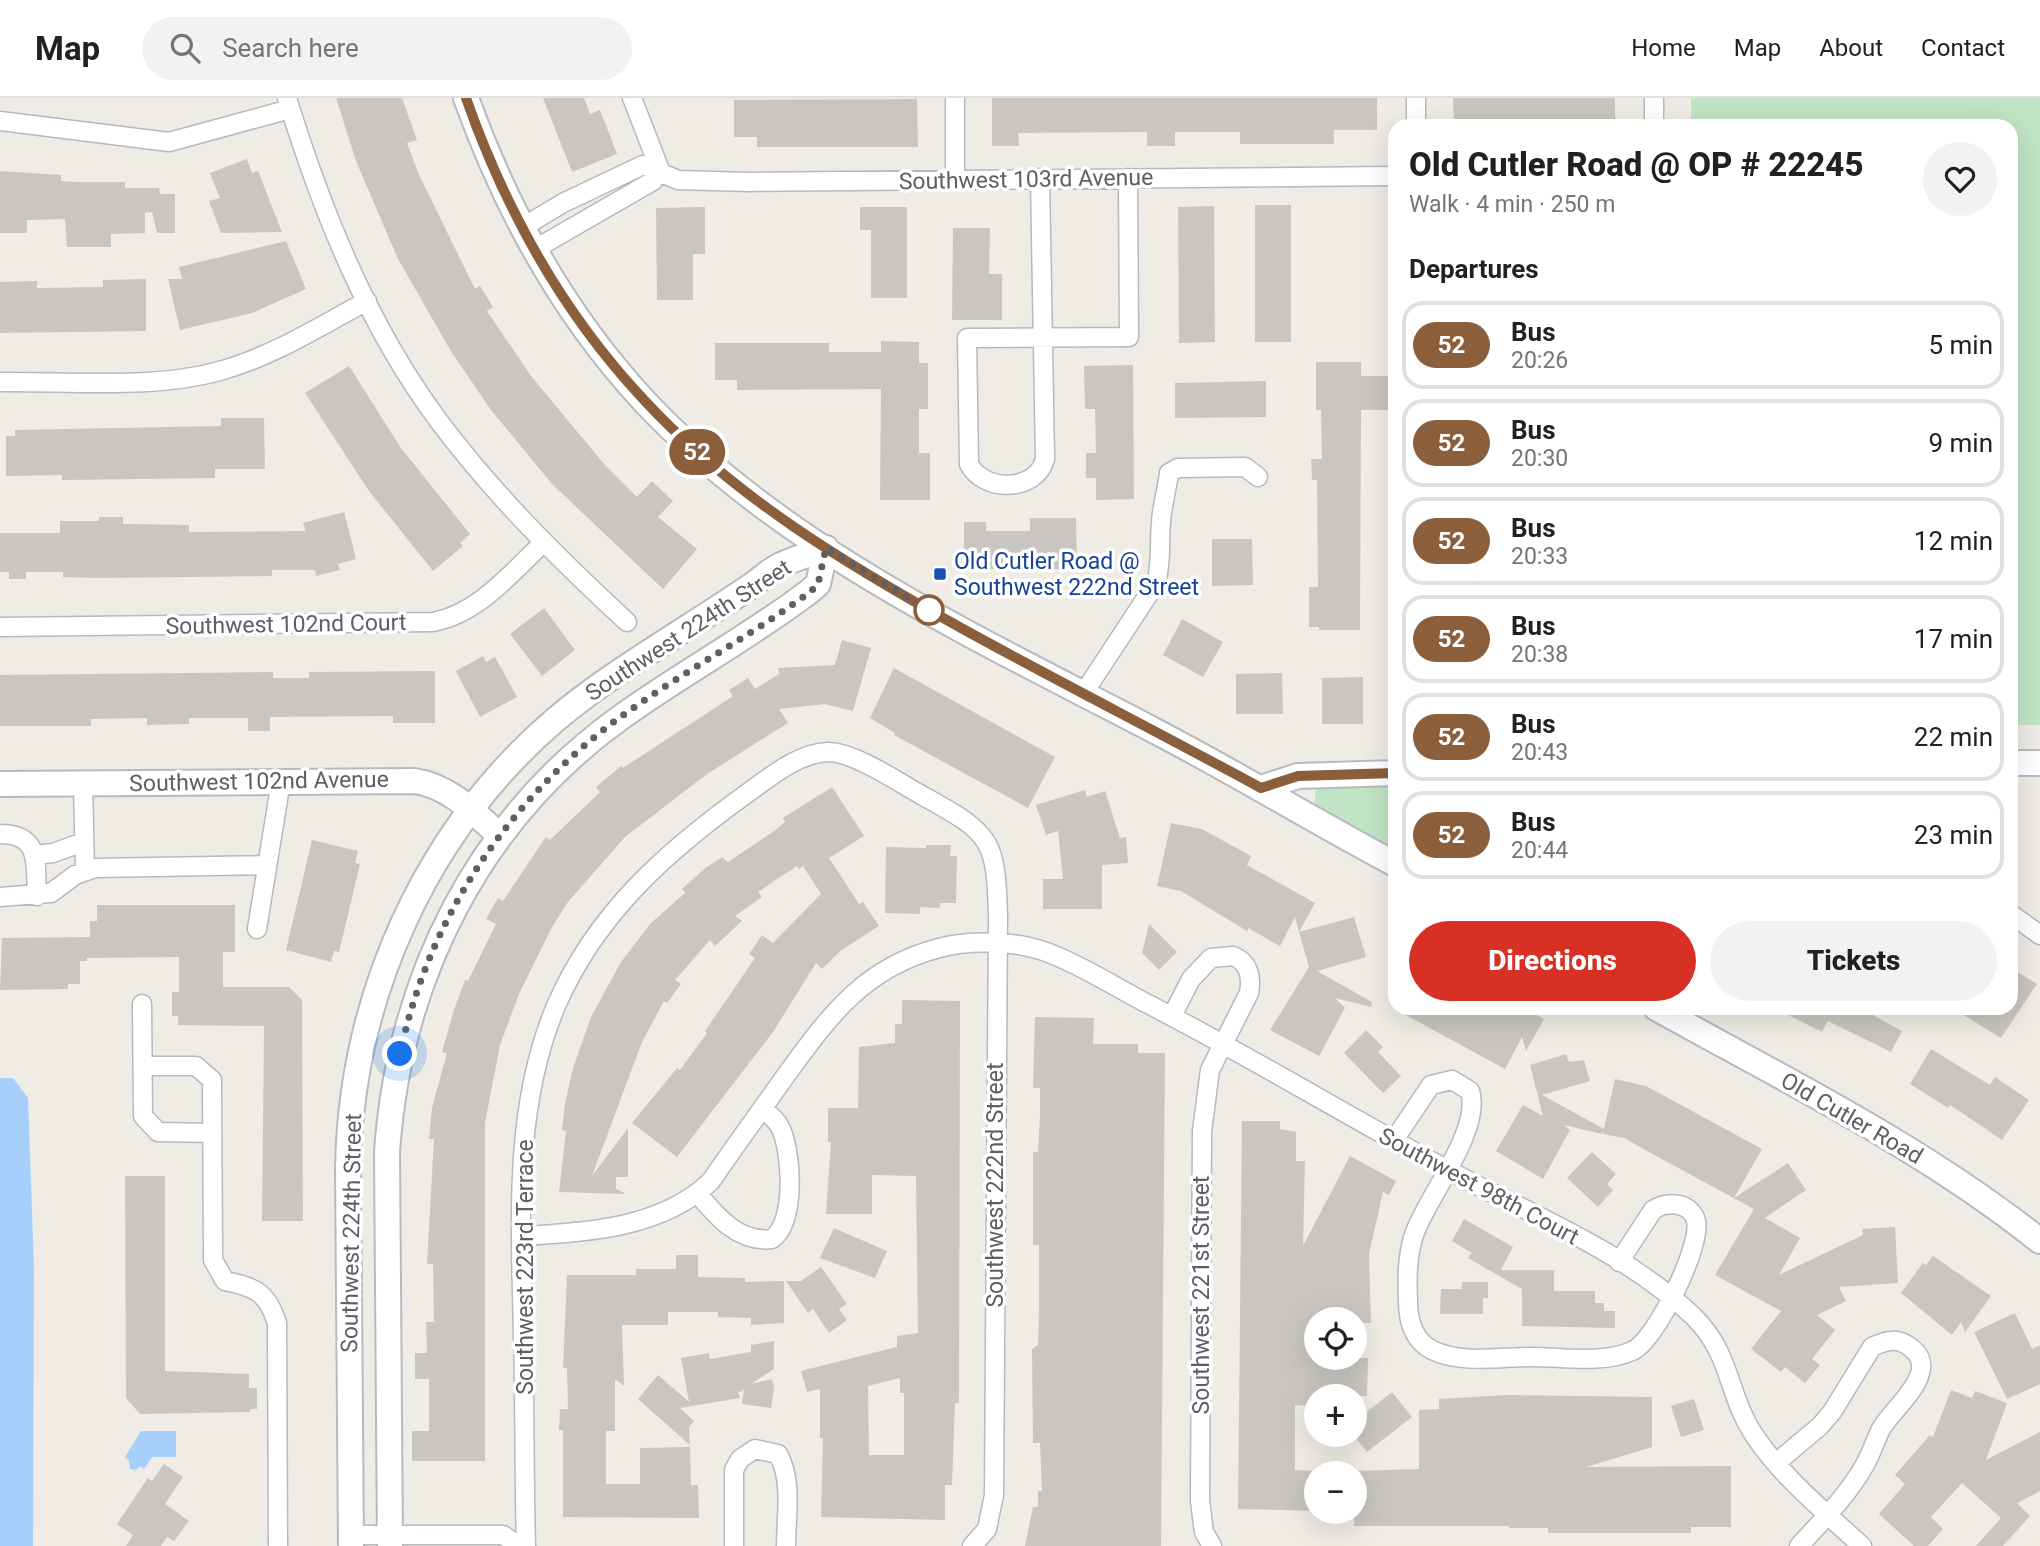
<!DOCTYPE html>
<html lang="en">
<head>
<meta charset="utf-8">
<style>
  :root { --surface:#fff; --page:#f2f2f2; --text:#202124; --muted:#757577; --line:#e0e0e0; --accent:#d93025 }
  body { margin:0; font-family:Roboto,sans-serif; background:var(--page); color:var(--text); height:100vh; display:flex; flex-direction:column; font-size:26px; white-space:nowrap }
  * { box-sizing:border-box; margin:0 }
  p { font-size:23px; color:var(--muted) }
  .icon { flex:none; width:38px; height:38px; fill:none; stroke:currentColor; stroke-width:2; stroke-linecap:round; stroke-linejoin:round }
  .map { position:relative; flex:1; overflow:hidden }
  .sheet { position:absolute; left:1388px; top:21px; width:630px; height:896px; display:flex; flex-direction:column; background:var(--surface); border-radius:21px; box-shadow:0 7px 28px #0002 }
  .sheet>* { flex:none }
  .badge { padding:0 14px; border-radius:23px; font-size:24px; line-height:46px }
  .buttons { position:absolute; left:1304px; top:1209px; display:grid; gap:14px }
  .buttons a { display:grid; place-items:center; width:63px; height:63px; border-radius:50%; background:var(--surface); box-shadow:0 7px 28px #0002; font-size:35px }
  .you { position:absolute; width:35px; height:35px; margin:-18px; border:5px solid #fff; border-radius:50%; background:#1a73e8; box-shadow:0 0 0 10px #1a73e833 }
  .map>.badge { position:absolute; translate:-50% -50%; box-shadow:0 0 0 4px #fff }
  h2 { padding:0 21px; font-size:26px; line-height:63px }
  .round { display:grid; place-items:center; flex:none; width:74px; height:74px; border-radius:37px; background:var(--page) }
  .overview { display:flex; align-items:center; justify-content:space-between; height:119px; padding:0 21px }
  h1 { font-size:33px; font-weight:800; line-height:52px }
  .button { display:flex; gap:14px; margin-top:auto; padding:14px 21px }
  .button a { flex:1; height:80px; border-radius:42px; background:var(--accent); color:#fff; font-size:28px; font-weight:800; line-height:80px; text-align:center }
  .button a+a { background:var(--page); color:var(--text) }
  ul { padding:0; list-style:none }
  li { display:flex; align-items:center; gap:21px; height:88px; margin:0 14px 10px; padding:0 7px; border:4px solid var(--line); border-radius:21px }
  li div { flex:1 }
  li b { display:block; font-size:26px }
  li em { font-style:normal }
  li .badge { min-width:77px; font-weight:700; text-align:center }
  header { display:flex; align-items:center; gap:42px; box-sizing:border-box; height:98px; padding:0 35px; background:var(--surface); border-bottom:2px solid var(--line) }
  header strong { font-size:33px }
  nav { display:flex; gap:38px; margin-inline-start:auto; font-size:24px }
  .search { width:490px; height:63px; background:var(--page); display:flex; align-items:center; gap:18px; box-sizing:border-box; padding:0 24px; border-radius:38px; color:var(--muted); font-size:26px }
  .map>svg:first-child { display:block }
</style>
</head>
<body>
<header>
<strong>Map</strong>
<div class="search"><svg class="icon" aria-label="search" viewBox="0 0 24 24"><circle cx="10" cy="10" r="6"/><path d="M15 15l6 6"/></svg>Search here</div>
<nav><a>Home</a><a>Map</a><a>About</a><a>Contact</a></nav>
</header>
<div class="map">
<svg width="2040" height="1448" viewBox="0 0 2040 1448">
  <rect width="100%" height="100%" fill="#eeece4"/>
  <path fill="#c1e4c4" d="M1691 0H2040V627H2011V28H1691Z
    M1395 687V754L1314 708 1316 691Z"/>
  <path fill="#a7cffb" d="M0 980H13L28 1000 34 1170 33 1448H0Z
    M141 1333H176V1359H152L144 1371 140 1368 136 1372 130 1371 129 1362 125 1359Z"/>
  <path fill="#c9c6c1" fill-rule="evenodd" d="M336 0H402L417 42 407 45 419 77 475 191 480 188 493 209 487 213 531 278 604 366 637 399 652 383 673 403 658 419 697 451 663 491 552 386 491 312 452 255 398 161 356 63Z
    M543 0H584L590 16 600 12 617 56 572 74Z
    M992 0H1377V32H1334V46H1240V34H1175V48H1147V34L1018 35 1019 48H992Z
    M1453 0H1615V28H1454Z
    M917 1 918 49H757V39H734V2Z
    M247 61 252 75 258 73 282 134 221 135 209 103 220 100 210 75Z
    M0 73 61 77V83L75 84H125V90H159L160 96H175V135H157L152 114 145 115V135L111 136V149H67L65 121 27 122V135H0Z
    M1255 107H1291V244H1255Z
    M1214 108 1215 244 1179 245 1178 109Z
    M705 109V156H693V202H657L656 110Z
    M860 109H907V200H871V132H860Z
    M953 130H990L989 176H1002V222H952Z
    M286 143 306 191 252 215 180 232 168 181H182L179 169Z
    M146 181V233L0 235V184L37 183V190L103 189V182Z
    M881 243 919 244V265H928V311H919V355H930V402H880L881 291 737 292V282H715V245H829V254H881Z
    M1316 264H1361V278H1395V312H1361L1360 532H1319V529H1309V489H1318L1317 382H1312L1311 361H1322L1321 312H1316Z
    M1133 267 1134 401 1096 402V380H1086V355H1096L1095 311H1085L1084 268Z
    M349 268 401 350 470 436 460 445 463 448 433 473 369 393 305 295Z
    M1266 283V319L1175 320V285Z
    M221 320H264L265 371H215V380L62 382V377L6 378V338H15V332L221 328Z
    M344 414 356 461 338 466 340 472 316 478 315 472H272V478L97 480 63 479V474H26V481H9V474H0V435H60V423H99V419H123V426L189 427V434L306 433 303 425Z
    M1030 420H1076L1077 471H985V462H964V424H986V433H1030Z
    M1212 441H1252L1253 487 1212 488Z
    M544 510 575 552 542 578 510 536Z
    M1182 521 1223 544 1203 579 1163 557Z
    M842 542 871 550 853 613 825 606 779 611 788 625 707 676 625 739 568 804 551 831 519 896 500 947 485 1025V1363H412V1333H429V1281H415V1255H427L426 1224H434L433 1166H427L434 1041H429L432 1010 447 955 442 954 454 912 465 882 468 883 496 826 486 821 498 800 503 803 546 739 550 742 600 694 596 689 621 668 623 670 733 598 729 592 748 580 755 591 779 576 778 570 835 567Z
    M483 558 486 564 495 559 517 599 480 619 456 573Z
    M894 570 1055 659 1028 710 894 637 895 635 870 620Z
    M435 573V625H393V618L270 619V633H248V620H189V626L147 627V620L91 621V628H0V577L273 574V580H309V574Z
    M1282 575 1283 616H1236V576Z
    M1363 579V626H1322V580Z
    M832 689 864 738 829 760 859 806 863 804 879 828 839 854 822 871 816 865 773 934 677 1059 632 1025 677 970 680 972 707 935 705 933 755 860 749 856 762 837 773 845 821 796 803 768 799 771 797 768 758 794 762 799 735 818 742 823 715 848 710 842 675 882 681 886 667 905 664 903 642 944 592 1078 628 1030V1079H616V1091L626 1096 559 1094 566 1033 562 1032 565 1006 573 970 591 919 621 864 651 825 685 795 682 791 704 771 722 759 728 764 774 733 785 724 783 720Z
    M1085 692 1087 699 1105 693 1120 740 1126 739 1128 765 1102 767V811H1043V781H1063L1058 733 1046 737 1036 707Z
    M1171 725 1202 731 1251 758 1247 767 1315 805 1299 834 1295 819 1280 848 1248 830 1247 833 1181 793 1157 788Z
    M312 742 358 753 355 765 360 766 339 854 334 853 331 864 286 852Z
    M926 747H951L950 758H957L956 805H940V810L920 809V816L885 815 886 749 926 750Z
    M97 807H235V854H223V889H289L302 902 303 1123H262L264 928 178 927V918H172V894H179V859L87 860V863H80V886H68V891L0 892 2 840 90 839V823H97Z
    M1354 819 1366 859 1317 873 1372 904 1371 909 1335 900 1345 910 1319 958 1270 932 1309 869 1299 834Z
    M1149 826 1177 854 1159 872 1142 855Z
    M2011 870 2037 886 2001 940 1952 910H2011Z
    M902 902 960 903 959 1305H955L952 1387H945V1422L821 1419 823 1340H820V1291L807 1294 801 1273 897 1249V1238L918 1235 916 1078 872 1077V1116H826L831 1044H828V1010H858L859 949 895 945V926H902ZM900 1280V1295H904V1357H869L868 1288Z
    M1393 910H1524L1544 921 1526 953 1522 939 1505 971Z
    M1774 910H1860L1902 933 1891 954 1828 923 1822 934Z
    M1035 919 1094 920 1093 946H1138V955H1165L1161 1448H1025L1033 1409H1038V1393H1042L1040 1345H1033L1032 1251 1038 1247 1039 1214V1147H1033V1054H1038L1040 1017V990H1033Z
    M1366 932 1383 949 1378 954 1401 978 1383 995 1344 955Z
    M1931 951 1990 987 1995 979 2029 1002 2002 1042 1950 1007 1948 1010 1910 986Z
    M1566 956 1569 964 1584 962 1590 983 1542 997 1604 1031 1615 981 1646 988 1762 1051 1734 1100 1788 1065 1806 1092 1765 1120 1800 1140 1779 1177 1863 1137 1862 1131 1895 1129 1898 1185 1839 1189 1846 1203 1817 1217 1835 1232 1812 1261 1820 1267 1805 1285 1785 1269 1781 1274 1751 1251 1781 1213 1715 1177 1754 1111 1647 1053 1624 1040 1603 1036V1033L1602 1036 1564 1027 1570 1032 1543 1081 1496 1053 1523 1007 1543 1018 1530 967Z
    M1242 1023H1280V1031L1296 1034V1063H1305L1303 1148 1350 1058 1396 1083 1389 1097 1383 1094 1369 1156 1371 1225 1316 1222V1260H1368L1367 1298H1316V1308L1295 1307V1372L1316 1373V1413L1238 1411Z
    M1592 1054 1616 1076 1607 1086 1613 1092 1598 1109 1567 1080Z
    M125 1078H165V1273L249 1276V1290H257V1311H250V1314L140 1316 126 1300Z
    M1464 1121 1513 1149 1501 1172H1554V1193H1595V1205H1604V1213H1615V1230L1522 1228V1191L1468 1160 1472 1155 1452 1143Z
    M834 1130 887 1153 875 1180 820 1160Z
    M676 1157H698V1179L745 1180V1184L784 1183V1225L751 1227V1220L718 1219V1214H668V1227H622L624 1288 615 1281V1333H606V1386H640V1350L690 1349 691 1387H698L699 1420 563 1419V1332H559L560 1311H568L567 1270H563L567 1177H636V1171H676Z
    M1933 1158 1991 1198 1965 1234 1961 1224 1952 1237 1901 1195 1923 1165 1926 1167Z
    M821 1169 847 1206 839 1211 847 1222 829 1235 813 1211 808 1215 786 1183H801Z
    M1462 1184H1488V1200H1483V1216H1440L1441 1191H1462Z
    M2015 1215 2032 1251 2040 1247V1286L2007 1301 1974 1234Z
    M774 1243V1271L751 1286 772 1281 774 1290 771 1310 742 1306 744 1291 738 1295 740 1300 680 1310 694 1323 689 1329 690 1347 638 1301 658 1277 689 1304 681 1260 709 1255 710 1261 751 1254V1247Z
    M1951 1292 1972 1300 1975 1293 2007 1305 1986 1362 2040 1334V1393L2017 1405 2030 1418 2003 1448H1976L2001 1420 1962 1385 1931 1419 1943 1431 1928 1448H1914L1879 1416 1905 1386 1895 1377 1930 1337 1933 1339Z
    M1392 1294 1412 1319 1367 1354 1354 1338V1324Z
    M1508 1297 1652 1299V1349L1586 1369 1731 1368V1429H1691V1435H1548V1430H1509V1428H1354V1373L1419 1371V1312L1439 1311V1301Z
    M1694 1301 1704 1332 1681 1339 1671 1308Z
    M164 1366 183 1379 165 1406 189 1423 174 1443 167 1439 161 1448H126L133 1437 117 1426 148 1380 152 1383Z"/>
  <g fill="none" stroke-linecap="round" stroke-linejoin="round">
    <g stroke="#b6b9bd" stroke-width="21">
      <path id="street" d="M287 0C322 113 367 226 438 322 494 397 559 461 627 524
        M632 0 660 72
        M955 0V83
        M1654 0V28
        M0 23 169 44 290 11
        M1416 28V0
        M1040 80 1045 361C1036 395 983 394 969 366L967 240 1129 239 1128 80
        M523 129 563 105 643 67 678 82 747 84 1395 78
        M535 151 653 83 660 72
        M0 284C71 283 155 292 223 272 275 257 320 228 367 203
        M0 529 433 524C478 516 511 475 543 445
        M1083 596 1156 485C1162 464 1159 445 1161 424 1162 408 1167 391 1169 375L1178 370 1245 369 1258 379
        M83 685 85 772
        M0 736C42 736 35 767 37 798
        M34 757 53 755 83 744
        M0 799 51 795 75 777 95 770 267 767
        M2011 816 2040 837
        M257 831 281 683
        M142 906 143 1018 158 1034 212 1035
        M1172 918 1191 881 1211 860 1233 858C1249 864 1252 879 1249 895L1210 972 1202 1033 1200 1403 1204 1434 1212 1448
        M143 968H196L212 982 213 1162 225 1183C255 1189 267 1194 277 1225L278 1448
        M1394 1042 1431 987 1452 982 1470 993C1482 1031 1429 1097 1415 1134 1407 1156 1407 1180 1408 1203 1408 1223 1413 1242 1432 1252 1460 1266 1501 1259 1532 1259 1562 1259 1604 1266 1632 1253 1656 1243 1702 1147 1696 1123 1694 1114 1686 1108 1678 1107 1668 1105 1661 1107 1653 1112L1619 1164
        M698 1096C717 1119 739 1145 772 1141 796 1124 792 1056 781 1031 777 1022 770 1017 762 1011
        M521 1138C585 1135 663 1130 711 1083 735 1048 760 1014 784 980 828 920 862 870 939 850 971 841 1018 843 1049 855 1083 868 1115 889 1148 906 1249 958 1346 1017 1446 1071 1529 1116 1625 1153 1694 1219 1732 1257 1727 1296 1754 1337 1782 1379 1825 1414 1862 1448
        M1776 1365 1820 1328 1832 1314 1872 1249C1883 1244 1895 1239 1907 1247 1946 1271 1893 1309 1881 1331 1875 1343 1871 1357 1863 1370 1846 1399 1822 1423 1799 1448
        M351 1437H503L519 1448
        M526 1448C524 1378 525 1309 523 1239 521 1129 512 1012 556 908 596 815 668 752 749 694 771 678 799 655 828 654 855 654 901 686 925 699 992 736 996 742 998 819L994 1397 987 1431 972 1448
        M734 1448V1372L740 1361 755 1351 778 1356C793 1382 786 1419 786 1448"/>
    </g>
    <g stroke="#b7babf" stroke-width="28">
      <path id="secondary" d="M466 0C506 111 564 217 645 304 784 452 978 540 1155 633 1236 675 1314 723 1395 766
        M2011 665H2040
        M0 686 415 683C449 688 475 715 499 737
        M1261 690 1298 678 1395 675
        M1656 910C1787 983 1922 1049 2040 1143
        M351 1448 348 1070C351 899 425 734 555 622 595 588 640 560 685 531 707 517 729 503 751 488 761 481 770 472 781 467 795 460 812 456 826 450
        M390 1448 387 1054C399 881 478 722 620 620 682 575 750 539 810 493L818 486 826 450"/>
    </g>
    <use href="#street" stroke="#fff" stroke-width="18"/>
    <use href="#secondary" stroke="#fff" stroke-width="24"/>
  </g>
  <g fill="none" stroke-linecap="round" stroke-linejoin="round">
    <g stroke="#fff" stroke-width="16">
      <path id="line" d="M466 0C505 111 564 217 645 303 734 399 849 468 963 531 1061 585 1162 636 1261 690L1298 678 1395 675"/>
    </g>
    <use href="#line" stroke="#8b5e3c" stroke-width="10"/>
    <path stroke="#5c5f64" stroke-width="7" stroke-dasharray="0 12.6" d="M400 956C428 821 508 702 619 620 681 575 749 539 810 494L818 486 826 450 929 512"/>
  </g>
  <rect fill="#1a4fb4" stroke="#fff" stroke-width="2.5" x="933" y="469" width="14" height="14" rx="3.5"/>
  <circle fill="#fff" stroke="#8b5e3c" stroke-width="3.5" cx="929" cy="512" r="14"/>
  <g text-anchor="middle" stroke-width="7" stroke-linejoin="round" paint-order="stroke">
    <g font-size="23" fill="#5c5f64" stroke="#fff">
      <text transform="translate(1026 81) rotate(-1)" y="8">Southwest 103rd Avenue</text>
      <text transform="translate(286 526) rotate(-1)" y="8">Southwest 102nd Court</text>
      <text transform="translate(688 532) rotate(-33)" y="8">Southwest 224th Street</text>
      <text transform="translate(259 683) rotate(-1)" y="8">Southwest 102nd Avenue</text>
      <text transform="translate(1852 1020) rotate(30)" y="8">Old Cutler Road</text>
      <text transform="translate(995 1087) rotate(-90)" y="8">Southwest 222nd Street</text>
      <text transform="translate(1479 1088) rotate(28)" y="8">Southwest 98th Court</text>
      <text transform="translate(351 1135) rotate(-89)" y="8">Southwest 224th Street</text>
      <text transform="translate(525 1169) rotate(-90)" y="8">Southwest 223rd Terrace</text>
      <text transform="translate(1201 1197) rotate(-90)" y="8">Southwest 221st Street</text>
    </g>
    <g font-size="23" fill="#164399" stroke="#fff" text-anchor="start">
      <text x="954" y="471">Old Cutler Road @<tspan x="954" dy="26">Southwest 222nd Street</tspan></text>
    </g>
  </g>
</svg>
<div class="buttons">
<a><svg class="icon" aria-label="locate" viewBox="0 0 24 24"><circle cx="12" cy="12" r="6"/><path d="M12 2v4M12 18v4M2 12h4M18 12h4"/></svg></a>
<a>+</a>
<a>−</a>
</div>
<div class="you" style="left:400px;top:956px"></div>
<b class="badge" style="left:697px;top:354px;background:#8b5e3c;color:#fff">52</b>
<section class="sheet">
<div class="overview"><div><h1>Old Cutler Road @ OP # 22245</h1><p>Walk · 4 min · 250 m</p></div><a class="round"><svg class="icon" aria-label="heart" viewBox="0 0 24 24"><path d="M12 20l-8-8c-3-5 5-10 8-4 3-6 11-1 8 4z"/></svg></a></div>
<h2>Departures</h2>
<ul>
<li><span class="badge" style="background:#8b5e3c;color:#fff">52</span><div><b>Bus</b><p>20:26</p></div><em>5 min</em></li>
<li><span class="badge" style="background:#8b5e3c;color:#fff">52</span><div><b>Bus</b><p>20:30</p></div><em>9 min</em></li>
<li><span class="badge" style="background:#8b5e3c;color:#fff">52</span><div><b>Bus</b><p>20:33</p></div><em>12 min</em></li>
<li><span class="badge" style="background:#8b5e3c;color:#fff">52</span><div><b>Bus</b><p>20:38</p></div><em>17 min</em></li>
<li><span class="badge" style="background:#8b5e3c;color:#fff">52</span><div><b>Bus</b><p>20:43</p></div><em>22 min</em></li>
<li><span class="badge" style="background:#8b5e3c;color:#fff">52</span><div><b>Bus</b><p>20:44</p></div><em>23 min</em></li>
</ul>
<div class="button"><a>Directions</a><a>Tickets</a></div>
</section>
</div>
</body>
</html>
